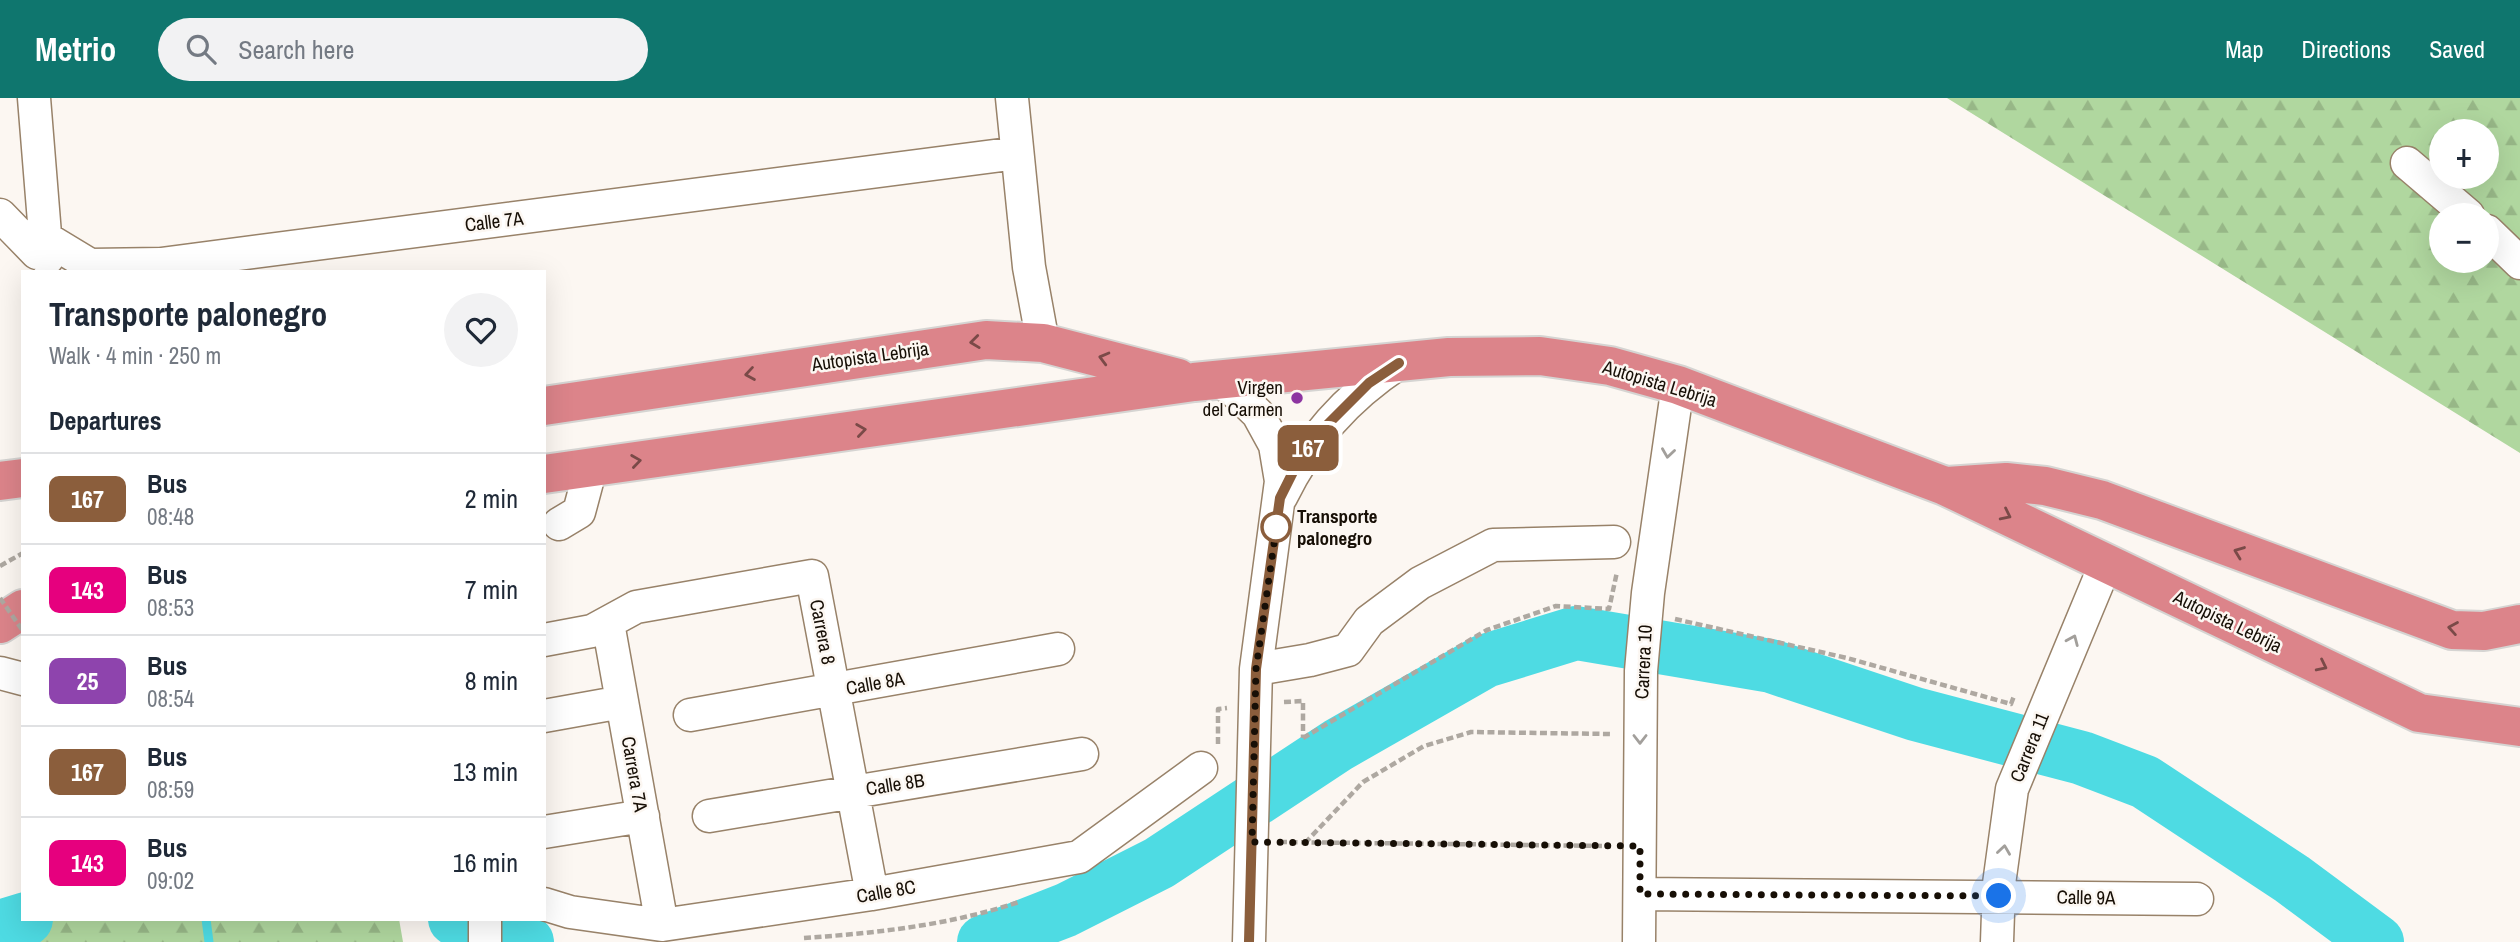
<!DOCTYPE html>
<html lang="en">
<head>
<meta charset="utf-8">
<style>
  :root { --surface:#fff; --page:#f2f2f3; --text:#1f2937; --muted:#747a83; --line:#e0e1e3; --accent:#0f766e }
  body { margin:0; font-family:"Archivo Narrow",sans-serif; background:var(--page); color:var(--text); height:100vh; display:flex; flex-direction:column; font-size:26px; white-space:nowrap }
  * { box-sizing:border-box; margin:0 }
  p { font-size:23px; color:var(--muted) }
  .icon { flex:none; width:38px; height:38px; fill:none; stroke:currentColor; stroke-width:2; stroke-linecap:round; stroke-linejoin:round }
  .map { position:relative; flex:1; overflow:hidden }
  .drawer { position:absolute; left:21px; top:172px; width:525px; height:651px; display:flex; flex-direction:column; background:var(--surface); border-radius:0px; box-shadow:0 7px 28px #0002 }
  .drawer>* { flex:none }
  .badge { padding:0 14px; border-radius:10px; font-size:24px; line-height:46px }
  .buttons { position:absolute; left:2429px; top:21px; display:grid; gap:14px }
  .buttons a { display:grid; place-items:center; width:70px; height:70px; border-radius:50%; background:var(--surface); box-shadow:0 7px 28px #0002; font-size:35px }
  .you { position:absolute; width:35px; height:35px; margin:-18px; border:5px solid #fff; border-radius:50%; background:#1a73e8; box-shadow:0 0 0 10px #1a73e833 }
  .map>.badge { position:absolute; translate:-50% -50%; box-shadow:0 0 0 4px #fff }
  h2 { padding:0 28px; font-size:26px; line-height:63px }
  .round { display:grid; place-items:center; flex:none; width:74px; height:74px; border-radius:37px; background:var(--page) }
  .headline { display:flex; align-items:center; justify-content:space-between; height:119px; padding:0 28px }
  h1 { font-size:33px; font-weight:700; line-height:52px }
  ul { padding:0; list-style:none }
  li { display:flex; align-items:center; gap:21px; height:91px; padding:0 28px; border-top:2px solid var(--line) }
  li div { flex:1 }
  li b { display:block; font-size:26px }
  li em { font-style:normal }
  li .badge { min-width:77px; font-weight:700; text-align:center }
  header { display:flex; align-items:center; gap:42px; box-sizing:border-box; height:98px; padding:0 35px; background:var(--accent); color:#fff }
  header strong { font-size:33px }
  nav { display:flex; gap:38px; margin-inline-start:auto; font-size:24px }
  .search { width:490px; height:63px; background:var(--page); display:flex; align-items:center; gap:18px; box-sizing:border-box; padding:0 24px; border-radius:38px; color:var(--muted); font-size:26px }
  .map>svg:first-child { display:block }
</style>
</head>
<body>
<header>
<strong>Metrio</strong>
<div class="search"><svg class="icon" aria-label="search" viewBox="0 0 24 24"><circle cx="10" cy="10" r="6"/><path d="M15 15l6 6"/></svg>Search here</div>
<nav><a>Map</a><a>Directions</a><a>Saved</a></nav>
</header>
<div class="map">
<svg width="2520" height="844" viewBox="0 0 2520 844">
  <defs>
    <pattern id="forest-firs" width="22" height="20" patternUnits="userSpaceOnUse" patternTransform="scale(1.75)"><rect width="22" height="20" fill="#b0d79f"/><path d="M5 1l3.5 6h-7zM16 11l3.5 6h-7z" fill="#97b787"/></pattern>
  </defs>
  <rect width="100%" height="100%" fill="#fcf7f2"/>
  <path fill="url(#forest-firs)" fill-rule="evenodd" d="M1947 0H2520V355ZM2441 33H2487V79H2441ZM2441 117H2487V163H2441Z
    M23 803V821H399L403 844H0V810Z"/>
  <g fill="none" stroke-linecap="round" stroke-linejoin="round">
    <path stroke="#4edbe3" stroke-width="9" d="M206 821 209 844"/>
    <path stroke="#4edbe3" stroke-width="54" d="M455 821 527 844
      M0 829 26 821
      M984 844 1066 812 1159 765 1338 647 1485 563 1576 535 1771 568 1915 616 2082 660 2145 684 2292 781 2377 844"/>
    <g stroke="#988269" stroke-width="35">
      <path id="minor" d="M34 0 47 161
        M1012 0 1029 169 1043 245
        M2407 65 2468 117
        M0 117 37 155 47 141 90 167 161 166 1017 55
        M2487 133 2520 165
        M1216 282 1232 291 1258 316 1275 347 1281 383 1256 571 1249 844
        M1281 399C1309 342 1346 300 1399 265
        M559 426 579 414 591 369
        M608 525 662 827
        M544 542 592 533 636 509 812 478 872 796
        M1256 571 1310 562 1348 552 1369 523 1420 485 1493 447 1614 444
        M0 575 23 581
        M690 617 1058 551
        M544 618 622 604
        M709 718 1082 656
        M544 734 643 718
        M1640 796 2197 801
        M544 806 570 814 662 827 872 796 1079 759 1201 670
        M485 844V821
        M1639 844 1641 573 1648 495 1678 287
        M1997 844 1999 786 2012 691 2106 465"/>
    </g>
    <g stroke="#d5d4d2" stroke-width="42">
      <path id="highway" d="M544 308 986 242 1043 245 1178 280
        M544 376 1194 284 1449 259 1540 258 1610 268 1678 287 1945 388 2419 615 2520 629
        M0 383 23 380
        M1947 388 2006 384 2045 388 2102 402 2452 532 2484 533 2520 526
        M0 526 23 511"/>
    </g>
    <path stroke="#aea8a1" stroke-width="4.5" stroke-dasharray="7 3.5" stroke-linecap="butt" d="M0 468 23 455
      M1675 521 1847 560 2011 606 2014 598
      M1284 604 1303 603V640
      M1303 640 1487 532 1556 508 1609 511 1617 474
      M1218 646V611L1227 610
      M1280 744 1611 748
      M1305 745 1363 684 1424 648 1471 634 1611 636
      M804 840C877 835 950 827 1019 804"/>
    <use href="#minor" stroke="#fff" stroke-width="32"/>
    <use href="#highway" stroke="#dc848a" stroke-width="38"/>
    <path stroke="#aea8a1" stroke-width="4.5" stroke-dasharray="7 3.5" stroke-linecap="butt" d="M0 500 23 533"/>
  </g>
  <defs><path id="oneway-chevron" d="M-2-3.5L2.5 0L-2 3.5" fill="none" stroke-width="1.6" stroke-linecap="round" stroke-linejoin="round" transform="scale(1.75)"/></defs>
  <g stroke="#7a4a48">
    <use href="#oneway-chevron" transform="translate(975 244) rotate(173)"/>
    <use href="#oneway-chevron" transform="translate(1104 260) rotate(-165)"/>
    <use href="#oneway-chevron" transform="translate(750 276) rotate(171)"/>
    <use href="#oneway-chevron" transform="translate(861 332) rotate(-8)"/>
    <use href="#oneway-chevron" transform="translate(636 363) rotate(-8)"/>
    <use href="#oneway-chevron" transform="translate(2006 417) rotate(26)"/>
    <use href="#oneway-chevron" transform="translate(2239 454) rotate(-159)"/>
    <use href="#oneway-chevron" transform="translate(2453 530) rotate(-170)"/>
    <use href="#oneway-chevron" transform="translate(2322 568) rotate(26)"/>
  </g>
  <g stroke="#a29f9b">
    <use href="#oneway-chevron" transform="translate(1668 355) rotate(98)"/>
    <use href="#oneway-chevron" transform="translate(2073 542) rotate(-67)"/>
    <use href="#oneway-chevron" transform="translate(1640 641) rotate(90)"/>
    <use href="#oneway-chevron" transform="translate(2004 752) rotate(-82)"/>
  </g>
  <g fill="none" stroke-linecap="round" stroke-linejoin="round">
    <g stroke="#fff" stroke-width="16">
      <path id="line" d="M1249 844 1256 571 1280 400 1296 368 1317 337 1369 285 1399 265"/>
    </g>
    <use href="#line" stroke="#8b5e3c" stroke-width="10"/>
    <path stroke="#170f06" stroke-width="7" stroke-dasharray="0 12.6" d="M1276 429 1277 425 1256 571 1252 744 1640 748V796L1999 798"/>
  </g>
  <circle fill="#8d35a1" stroke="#fcf7f2" stroke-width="2.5" cx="1297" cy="300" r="7"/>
  <circle fill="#fff" stroke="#8b5e3c" stroke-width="3.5" cx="1276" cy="429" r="14"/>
  <g text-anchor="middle" stroke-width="5" stroke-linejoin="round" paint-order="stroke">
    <g font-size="19" fill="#170f06" stroke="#fcf7f2">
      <text transform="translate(494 123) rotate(-7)" y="7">Calle 7A</text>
      <text transform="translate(870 258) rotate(-8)" y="7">Autopista Lebrija</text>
      <text transform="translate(1660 285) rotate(17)" y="7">Autopista Lebrija</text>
      <text transform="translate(2228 523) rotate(26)" y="7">Autopista Lebrija</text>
      <text transform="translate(823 534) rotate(79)" y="7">Carrera 8</text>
      <text transform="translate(1643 564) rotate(-87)" y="7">Carrera 10</text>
      <text transform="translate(875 585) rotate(-10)" y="7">Calle 8A</text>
      <text transform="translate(2029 649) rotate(-68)" y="7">Carrera 11</text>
      <text transform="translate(635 676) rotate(80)" y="7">Carrera 7A</text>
      <text transform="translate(895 686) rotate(-9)" y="7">Calle 8B</text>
      <text transform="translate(886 793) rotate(-10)" y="7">Calle 8C</text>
      <text transform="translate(2086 799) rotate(1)" y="7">Calle 9A</text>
    </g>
    <g font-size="19" fill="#170f06" stroke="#fcf7f2" text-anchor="end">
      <text x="1283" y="296">Virgen<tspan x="1283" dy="22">del Carmen</tspan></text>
    </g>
    <g font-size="19" font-weight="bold" fill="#170f06" stroke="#fcf7f2" text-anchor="start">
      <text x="1297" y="425">Transporte<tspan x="1297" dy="22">palonegro</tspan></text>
    </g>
  </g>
</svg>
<div class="buttons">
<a>+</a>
<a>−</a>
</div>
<div class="you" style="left:1999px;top:798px"></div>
<b class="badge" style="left:1308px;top:350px;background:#8b5e3c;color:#fff">167</b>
<section class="drawer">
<div class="headline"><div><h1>Transporte palonegro</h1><p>Walk · 4 min · 250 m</p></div><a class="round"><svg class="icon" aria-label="heart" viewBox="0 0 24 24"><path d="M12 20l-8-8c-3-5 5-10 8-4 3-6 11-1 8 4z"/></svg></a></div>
<h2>Departures</h2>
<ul>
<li><span class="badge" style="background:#8b5e3c;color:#fff">167</span><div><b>Bus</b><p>08:48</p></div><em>2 min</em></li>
<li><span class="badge" style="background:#e6007e;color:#fff">143</span><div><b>Bus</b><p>08:53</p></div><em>7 min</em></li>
<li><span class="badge" style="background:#8e44ad;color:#fff">25</span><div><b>Bus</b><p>08:54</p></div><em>8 min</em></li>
<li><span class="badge" style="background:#8b5e3c;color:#fff">167</span><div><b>Bus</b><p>08:59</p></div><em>13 min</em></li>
<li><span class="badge" style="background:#e6007e;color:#fff">143</span><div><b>Bus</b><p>09:02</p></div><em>16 min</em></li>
</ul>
</section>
</div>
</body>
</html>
